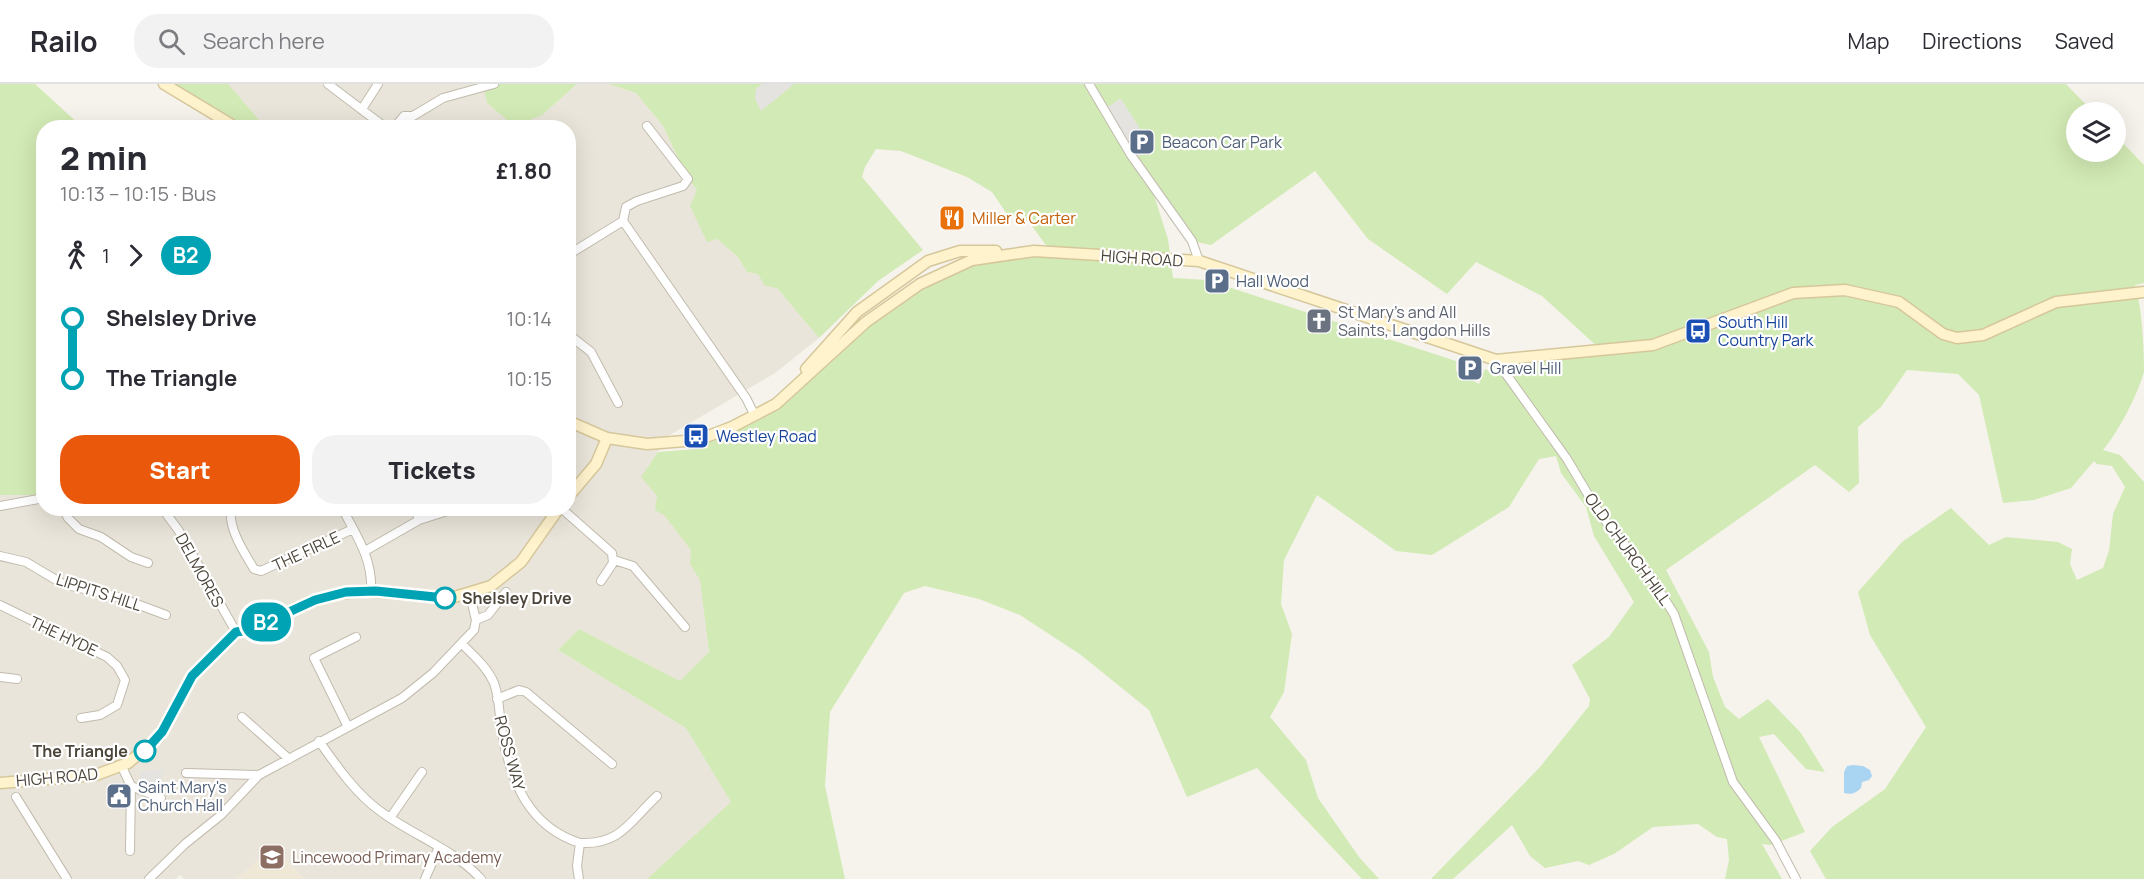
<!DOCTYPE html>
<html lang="en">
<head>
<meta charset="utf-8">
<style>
  :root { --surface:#fff; --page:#f2f2f3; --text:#2b2b33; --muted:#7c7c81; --line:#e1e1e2; --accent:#ea580c }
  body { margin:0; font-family:Manrope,sans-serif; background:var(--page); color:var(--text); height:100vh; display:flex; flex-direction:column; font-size:22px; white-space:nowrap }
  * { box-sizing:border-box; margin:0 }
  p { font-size:20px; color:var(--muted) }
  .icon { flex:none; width:33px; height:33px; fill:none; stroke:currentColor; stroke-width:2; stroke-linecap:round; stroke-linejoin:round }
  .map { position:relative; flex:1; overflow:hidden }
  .drawer { position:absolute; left:36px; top:36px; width:540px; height:396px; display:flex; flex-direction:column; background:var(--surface); border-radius:24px; box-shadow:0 6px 24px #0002 }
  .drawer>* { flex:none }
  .badge { padding:0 12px; border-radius:20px; font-size:21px; line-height:39px }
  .buttons { position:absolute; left:2066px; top:18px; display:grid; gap:12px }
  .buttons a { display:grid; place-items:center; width:60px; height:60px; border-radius:50%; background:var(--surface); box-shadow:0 6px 24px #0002; font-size:30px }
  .map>.badge { position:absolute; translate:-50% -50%; box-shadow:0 0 0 3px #fff }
  .legs { display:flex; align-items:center; gap:9px; height:66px; padding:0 24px; font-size:20px }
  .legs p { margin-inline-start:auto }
  .summary { display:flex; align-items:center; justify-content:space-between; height:102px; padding:0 24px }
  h1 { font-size:33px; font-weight:800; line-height:45px }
  .button { display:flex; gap:12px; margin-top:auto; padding:12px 24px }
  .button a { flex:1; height:69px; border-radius:24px; background:var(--accent); color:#fff; font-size:24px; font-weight:800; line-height:69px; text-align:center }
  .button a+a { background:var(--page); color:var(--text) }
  ul { padding:0 24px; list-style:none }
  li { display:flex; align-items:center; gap:21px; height:60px; font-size:22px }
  li i { display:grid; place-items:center; width:9px; height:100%; margin:0 8px; background:currentColor }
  li i::after { content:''; width:15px; height:15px; margin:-8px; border:4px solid; border-radius:50%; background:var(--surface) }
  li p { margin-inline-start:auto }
  li:first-child i { background:linear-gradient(#0000 50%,currentColor 0) }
  li:last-child i { background:linear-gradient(currentColor 50%,#0000 0) }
  header { display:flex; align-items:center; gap:36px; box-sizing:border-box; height:84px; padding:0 30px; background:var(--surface); border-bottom:2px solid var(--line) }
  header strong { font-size:28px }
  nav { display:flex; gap:33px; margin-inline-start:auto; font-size:21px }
  .search { width:420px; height:54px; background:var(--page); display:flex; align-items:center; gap:15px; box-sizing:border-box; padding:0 21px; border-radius:24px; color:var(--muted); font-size:22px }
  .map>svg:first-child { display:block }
</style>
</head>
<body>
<header>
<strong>Railo</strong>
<div class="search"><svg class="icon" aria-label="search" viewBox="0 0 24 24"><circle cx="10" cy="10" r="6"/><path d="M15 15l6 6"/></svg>Search here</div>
<nav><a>Map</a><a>Directions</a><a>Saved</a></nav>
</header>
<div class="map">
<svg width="2144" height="795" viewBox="0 0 2144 795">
  <rect width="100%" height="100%" fill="#f6f3ec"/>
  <path fill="#eae5da" d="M219 0H483L542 31 577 0H608L636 9 663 42 688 95 697 106 717 155 737 172 747 188 758 190 777 204 819 254 775 289 668 352 642 393 696 460 709 569 680 597 579 545 558 566 686 644 732 719 647 795H304L274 763 236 795H184L180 791 176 795H0V411H43L44 424H568V44L264 43Z"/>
  <path fill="#efe8d6" d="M274 763 304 795H236L249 784Z"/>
  <path fill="#d2eab5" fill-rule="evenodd" d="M0 0H35L82 43 44 44 43 411H0Z
    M164 0H228L265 43H237Z
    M483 0H577L542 31 514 42 487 19Z
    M608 0H2066L2093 28H2076V68H2115V51L2144 81V199L2135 201C2142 224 2144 264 2144 288 2137 312 2119 347 2103 366L2120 371 2144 398V795H1826L1810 767 1832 743 1885 705 1926 643 1870 551 1858 508 1902 458 1951 424 1989 461 2006 453 2058 458 2072 465 2070 480 2077 496 2103 484 2109 467 2113 430 2125 403 2112 382 2097 380 2094 377 2071 404 2034 416 2003 419 1979 311 1958 290 1907 286 1881 323 1858 343 1859 399 1849 408 1815 381 1666 486 1709 568 1713 593 1725 623 1739 635 1768 615 1801 649 1825 688 1806 685 1774 650 1759 653 1805 748 1771 761 1762 760 1782 795H1725L1729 776 1727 755 1717 753 1698 740 1653 743 1614 770 1589 781 1578 777 1545 784 1530 772 1512 741 1453 795H1431L1540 683 1589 622 1590 615 1572 581 1609 553 1634 518 1594 452 1586 423 1561 389 1556 372 1539 375 1509 423 1432 471 1396 467 1317 411 1284 476 1281 520 1292 550 1284 608 1270 633 1306 676 1318 714 1359 773 1379 795H1362L1257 684 1187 713 1149 626 1081 571 1020 531 979 515 925 502 904 509 830 628 825 702 845 795H647L731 718 686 644 558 566 579 545 680 597 709 568 700 496 690 480 691 466 664 431 655 426 657 412 641 393 658 368 709 364 698 356 755 333 866 239 956 181 1059 168 1045 160 1029 138 1007 130 992 108 967 93 901 67 876 65 865 83 862 93 923 166 878 197 819 254 777 204 765 202 758 190 747 188 737 172 717 155 707 158 690 122 697 106 688 95 663 42 636 9ZM1120 15 1151 62 1134 75 1192 157 1211 161 1315 87 1368 155 1447 210 1476 178 1542 212 1601 266 1507 279 1498 290 1485 285 1479 300 1456 287V277L1207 196 1173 194 1168 155 1152 105 1104 27Z"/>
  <path fill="#e5e3e0" d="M762 0H794L761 27 755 15 756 5Z
    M1121 15 1151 62 1134 75 1104 25Z
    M164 686 158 717 136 713 141 687Z"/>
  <path fill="#a9d4f2" d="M1853 681 1863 682 1870 686 1872 692 1869 696 1862 698 1861 704C1856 709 1852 711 1844 709V688L1847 682Z"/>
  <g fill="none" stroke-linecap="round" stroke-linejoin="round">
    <g stroke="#c2bbae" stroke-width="10">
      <path id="street" d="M328 0 386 44
        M1089 0 1131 71 1192 157 1199 177
        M362 25 378 0
        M394 44 404 32H413L443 14 494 0
        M623 137 746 314 755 332
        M568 171 623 137 626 123 637 117 683 102 688 95 647 42
        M568 250 591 268 618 319
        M1496 276 1567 375 1599 429 1650 492 1674 530 1733 698 1776 757 1796 795
        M0 422 44 414
        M63 424 68 434 79 445 101 453 131 473 148 479
        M162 424 179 447 236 548
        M231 424C228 445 244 468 254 485L261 487 353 445
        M342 424C356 451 373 475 371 507
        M415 424 419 436
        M561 424 612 469 613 479 601 497
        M365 467 419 436 457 424
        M0 472 26 478 63 500 118 513 166 531
        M614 476 633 482 685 543
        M0 521 107 573 117 582 125 596 117 621 100 631 81 634
        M476 536 488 531 506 508
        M462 560C474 572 487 583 494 599 500 615 499 633 502 649 511 698 529 743 580 759L577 782 579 795
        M0 593 17 595
        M497 615 519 606 526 608 612 680
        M242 633 289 675
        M348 643 314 574 356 553
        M319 657C336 681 356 710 380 727 412 751 454 765 481 795
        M122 683 131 702 130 767
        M186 689 259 691 402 614 433 589 474 546 476 536 470 511
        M131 702 161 714
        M16 713 67 795
        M390 734 422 688
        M580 759C621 761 630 737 657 712
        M149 795 185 760 221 731 259 691
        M425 795 439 763"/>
    </g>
    <g stroke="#d6c79b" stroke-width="13">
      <path id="secondary" d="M164 0 237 44
        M806 285 857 228 928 177 960 167H996
        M568 337 607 354 647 360 698 356 732 343 776 320 866 238 920 200 972 176 1034 167 1199 177 1496 276 1653 261 1793 209 1845 206 1899 218 1943 250 1957 254 1983 251 2056 218 2144 208
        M568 413 596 380 607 354
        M0 699 96 691 128 679 158 654 192 592 236 548 250 546 307 519 338 510 364 507 451 514 491 502 521 478 559 424"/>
    </g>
    <use href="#street" stroke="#fff" stroke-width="8"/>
    <use href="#secondary" stroke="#fff3cd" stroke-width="10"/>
  </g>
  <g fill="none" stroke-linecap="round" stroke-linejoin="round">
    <g stroke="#fff" stroke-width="14">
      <path id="line-1" d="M145 667 162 648 192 592 236 548 250 546 315 516 346 508 376 507 445 514"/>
    </g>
    <use href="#line-1" stroke="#00a3b4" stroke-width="9"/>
  </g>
  <defs>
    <g id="parking-square" transform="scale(1.35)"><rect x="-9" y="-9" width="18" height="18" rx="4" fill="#5c6f8a" stroke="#fff"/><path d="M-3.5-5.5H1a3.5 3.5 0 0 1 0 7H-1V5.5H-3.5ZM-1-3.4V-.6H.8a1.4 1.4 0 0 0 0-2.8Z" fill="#fff"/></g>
    <g id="restaurant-square" transform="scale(1.35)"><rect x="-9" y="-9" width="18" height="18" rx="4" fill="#e8710a" stroke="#fff"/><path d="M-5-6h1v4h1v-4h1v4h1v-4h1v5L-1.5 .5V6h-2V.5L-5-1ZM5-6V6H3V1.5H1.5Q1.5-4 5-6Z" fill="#fff"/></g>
    <g id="church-square" transform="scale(1.35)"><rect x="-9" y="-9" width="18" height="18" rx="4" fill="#6b7280" stroke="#fff"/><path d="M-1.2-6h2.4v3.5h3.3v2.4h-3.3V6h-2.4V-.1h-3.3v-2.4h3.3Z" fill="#fff"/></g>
    <g id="bus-square" transform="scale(1.35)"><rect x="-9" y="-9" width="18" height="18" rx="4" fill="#1a4fb4" stroke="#fff"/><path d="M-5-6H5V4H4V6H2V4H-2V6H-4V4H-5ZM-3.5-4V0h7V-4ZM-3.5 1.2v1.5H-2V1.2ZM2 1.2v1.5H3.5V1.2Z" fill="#fff"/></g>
    <g id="civic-square" transform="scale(1.35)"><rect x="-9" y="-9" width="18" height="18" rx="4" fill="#5c6f8a" stroke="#fff"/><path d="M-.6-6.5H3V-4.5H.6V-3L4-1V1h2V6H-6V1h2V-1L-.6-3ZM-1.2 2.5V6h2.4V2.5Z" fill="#fff"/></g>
    <g id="school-square" transform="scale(1.35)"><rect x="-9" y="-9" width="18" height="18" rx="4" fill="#8d6e63" stroke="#fff"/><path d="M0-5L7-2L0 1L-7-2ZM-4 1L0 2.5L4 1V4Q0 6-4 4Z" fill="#fff"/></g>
  </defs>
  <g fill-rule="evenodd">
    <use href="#parking-square" x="1142" y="58"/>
    <use href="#restaurant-square" x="952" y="134"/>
    <use href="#parking-square" x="1217" y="197"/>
    <use href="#church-square" x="1319" y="237"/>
    <use href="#bus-square" x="1698" y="247"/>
    <use href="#parking-square" x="1470" y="284"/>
    <use href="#bus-square" x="696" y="352"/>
    <use href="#civic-square" x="119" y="712"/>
    <use href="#school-square" x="272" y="773"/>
  </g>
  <g fill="#fff" stroke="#00a3b4" stroke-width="3">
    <circle cx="445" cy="514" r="10"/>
    <circle cx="145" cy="667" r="10"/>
  </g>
  <g text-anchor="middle" stroke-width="4.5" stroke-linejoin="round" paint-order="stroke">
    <g font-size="16" fill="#4e5e75" stroke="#fff" text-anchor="start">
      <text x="1162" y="64">Beacon Car Park</text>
      <text x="1236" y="203">Hall Wood</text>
      <text x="1490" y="290">Gravel Hill</text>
      <text x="138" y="709">Saint Mary's<tspan x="138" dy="18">Church Hall</tspan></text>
    </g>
    <g font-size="16" fill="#c56008" stroke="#fff" text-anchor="start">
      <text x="972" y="140">Miller &amp; Carter</text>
    </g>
    <g font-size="16" fill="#4b4439" stroke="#fff">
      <text transform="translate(1142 174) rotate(4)" y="6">HIGH ROAD</text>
      <text transform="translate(1628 465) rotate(54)" y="6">OLD CHURCH HILL</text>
      <text transform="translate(306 467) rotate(-25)" y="6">THE FIRLE</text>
      <text transform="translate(200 486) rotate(61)" y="6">DELMORES</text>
      <text transform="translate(99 508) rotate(18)" y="6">LIPPITS HILL</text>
      <text transform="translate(64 552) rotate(25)" y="6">THE HYDE</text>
      <text transform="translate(510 669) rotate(75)" y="6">ROSS WAY</text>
      <text transform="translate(57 693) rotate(-5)" y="6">HIGH ROAD</text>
    </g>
    <g font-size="16" fill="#5b616d" stroke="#fff" text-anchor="start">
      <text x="1338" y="234">St Mary's and All<tspan x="1338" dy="18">Saints, Langdon Hills</tspan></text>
    </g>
    <g font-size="16" fill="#164399" stroke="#fff" text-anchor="start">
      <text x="1718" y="244">South Hill<tspan x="1718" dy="18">Country Park</tspan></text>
      <text x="716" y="358">Westley Road</text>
    </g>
    <g font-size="16" font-weight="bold" fill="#4b4439" stroke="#fff" text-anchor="start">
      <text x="462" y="520">Shelsley Drive</text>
      <text x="128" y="673" text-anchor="end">The Triangle</text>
    </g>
    <g font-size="16" fill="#785e54" stroke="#fff" text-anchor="start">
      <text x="292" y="779">Lincewood Primary Academy</text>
    </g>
  </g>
</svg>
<div class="buttons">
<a><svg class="icon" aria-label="layers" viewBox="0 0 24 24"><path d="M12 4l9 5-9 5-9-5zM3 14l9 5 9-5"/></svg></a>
</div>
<b class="badge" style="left:266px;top:538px;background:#00a3b4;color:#fff">B2</b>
<section class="drawer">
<div class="summary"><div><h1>2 min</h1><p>10:13 – 10:15 · Bus</p></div><b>£1.80</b></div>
<div class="legs"><svg class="icon" aria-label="walk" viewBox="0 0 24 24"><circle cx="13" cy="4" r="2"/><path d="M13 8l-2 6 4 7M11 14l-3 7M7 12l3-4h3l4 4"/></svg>1<svg class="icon" aria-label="forward" viewBox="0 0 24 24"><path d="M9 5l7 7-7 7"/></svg><b class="badge" style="background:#00a3b4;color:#fff">B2</b></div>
<ul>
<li><i style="color:#00a3b4"></i><b>Shelsley Drive</b><p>10:14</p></li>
<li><i style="color:#00a3b4"></i><b>The Triangle</b><p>10:15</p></li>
</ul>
<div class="button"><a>Start</a><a>Tickets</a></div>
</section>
</div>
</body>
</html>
